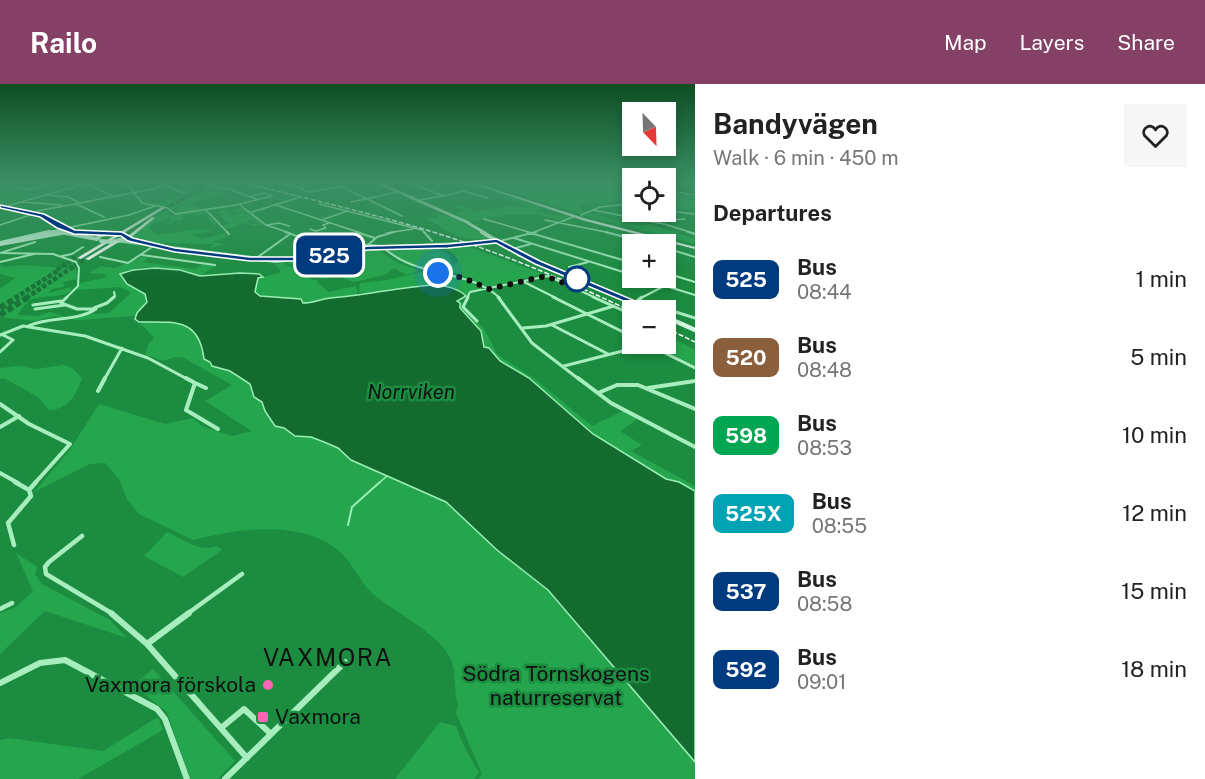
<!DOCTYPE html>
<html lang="en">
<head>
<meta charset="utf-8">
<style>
  :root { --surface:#fff; --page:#f6f6f6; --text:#222; --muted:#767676; --accent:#854165 }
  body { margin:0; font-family:"Public Sans",sans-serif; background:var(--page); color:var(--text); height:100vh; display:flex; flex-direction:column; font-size:22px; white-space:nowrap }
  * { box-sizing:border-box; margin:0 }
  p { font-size:20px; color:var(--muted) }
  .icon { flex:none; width:33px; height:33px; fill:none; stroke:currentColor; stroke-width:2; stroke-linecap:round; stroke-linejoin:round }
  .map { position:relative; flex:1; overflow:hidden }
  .sheet { display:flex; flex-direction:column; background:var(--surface); width:510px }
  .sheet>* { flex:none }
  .badge { padding:0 12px; border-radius:9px; font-size:21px; line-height:39px }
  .needle { width:39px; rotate:157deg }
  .buttons { position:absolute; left:622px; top:18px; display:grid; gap:12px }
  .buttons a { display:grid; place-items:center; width:54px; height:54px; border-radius:0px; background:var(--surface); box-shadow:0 3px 9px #0003; font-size:30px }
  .you { position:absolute; width:30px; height:30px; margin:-15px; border:4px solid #fff; border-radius:50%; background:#1a73e8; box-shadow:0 0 0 9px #1a73e833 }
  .map>.badge { position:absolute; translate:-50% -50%; box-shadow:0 0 0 3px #fff }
  h2 { padding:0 18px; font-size:22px; line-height:54px }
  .round { display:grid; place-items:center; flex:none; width:63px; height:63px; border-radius:0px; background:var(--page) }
  .summary { display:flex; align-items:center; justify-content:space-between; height:102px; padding:0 18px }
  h1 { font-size:28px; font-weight:700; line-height:45px }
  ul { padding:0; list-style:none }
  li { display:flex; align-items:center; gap:18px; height:78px; padding:0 18px }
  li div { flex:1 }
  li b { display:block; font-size:22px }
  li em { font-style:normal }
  li .badge { min-width:66px; font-weight:700; text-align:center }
  header { display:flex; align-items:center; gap:36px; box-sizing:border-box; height:84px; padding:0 30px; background:var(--accent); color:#fff }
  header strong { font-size:28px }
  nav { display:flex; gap:33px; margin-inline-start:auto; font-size:21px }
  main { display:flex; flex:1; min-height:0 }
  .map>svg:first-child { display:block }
</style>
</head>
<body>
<header>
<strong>Railo</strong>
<nav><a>Map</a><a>Layers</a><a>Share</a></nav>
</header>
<main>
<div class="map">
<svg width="695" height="695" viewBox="0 0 695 695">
  <rect width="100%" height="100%" fill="#1c8d40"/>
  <path fill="#25a54d" d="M188 97H196L188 100 190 102 211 101 208 103 210 108 213 102 230 105 221 108 223 111H217L214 115 209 113 191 119 202 126H194L192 128 205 127 217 140 212 141 207 131 194 132 192 131 197 130H183V136L173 137 171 141 168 139 174 131 186 129 173 127 192 117 174 125 153 120 184 111 190 105 167 101 185 100Z
    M455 97H463L545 124 534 126C551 134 557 128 571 133 553 139 547 130 531 130 510 129 485 135 469 138L455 129 463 127 454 122 461 121 476 128 507 122H530Z
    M475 97H633V122L621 117 582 120 580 126 585 129 581 130Z
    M666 97H695V107L685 109 695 111V126L666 123Z
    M7 99 29 109 40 111 0 122V101Z
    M225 124 229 130 227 131H233L235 134 233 141 236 134 234 131 246 128H237L234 125 244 124 264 140 252 142 250 140H261L255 139 257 138 253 137 255 135 247 136 249 139 237 140 240 142 224 145 222 142 230 139 226 138 217 128 225 125 212 126Z
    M168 125 170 127 165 129 172 130V134L154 139 149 144 158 151 195 145 214 146 192 151 203 155 225 149 229 152 212 158 225 160 209 165 214 160 166 159 160 161 130 154 150 136Z
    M438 130 453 133 489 154C465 160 445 147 427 134H440L436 131Z
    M590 130 635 142 650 140 695 155V160L586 131Z
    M455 162H467L544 190 488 203 444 184 436 182 426 186 406 180 398 176 389 166 393 164C413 163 445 157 453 180L458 178C457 170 450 168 445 163Z
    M366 165 379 166 396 178 420 187 406 191 395 184 384 191 354 198 338 192 322 195 288 179Z
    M142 173H149L143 178 195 185 202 180 215 182 200 192C176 186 144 177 120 190L127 200 145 210 146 221 135 232 77 236 55 232 35 237 0 233V205L15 194 0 190V181L4 183 23 181 76 185 77 195 63 198 64 203 52 205 49 209 71 203V207C59 216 37 208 26 220 23 222 20 228 17 231L37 232 50 228 63 232 109 229 129 211 130 208 120 203 77 206 80 199 107 193 104 190 89 189 101 182 115 184Z
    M283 179 309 192 310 195 319 197 317 198 328 208 356 202 358 208 354 213 329 214 309 219 313 220V224L306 223 301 215 260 212 255 208 258 194 280 189V185L275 180Z
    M425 187 458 193 484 205 470 208 466 212 445 202V198L442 201 388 205 376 210 359 208 360 199 387 196Z
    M460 219 464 220 467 227 485 246 497 270 536 296 592 342 623 327 638 335 620 347 642 361 631 367 695 402V407L679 398 666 395 599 355 529 294 500 277 489 264 484 263 481 247 460 224Z
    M147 237 180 240 193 245 198 252 200 264 212 282 230 287 251 300 254 313 262 318 265 327 275 342C289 345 296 354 311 353L461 407 695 624V695H478L482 690 456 629 458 622C454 609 456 594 453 581 445 551 394 529 372 509 359 497 352 477 338 466 299 435 237 445 193 456L139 430 127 415 119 395 105 379 90 380 34 408 69 367 99 320 165 340 193 334 202 342 232 352 252 347 205 317 232 301 184 274 175 273 163 277 145 270 149 259 154 254 143 242 138 241Z
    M673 254 695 266V282L651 260H666V256Z
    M64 281 72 284 82 294C76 311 69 325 49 326L38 313 4 294 0 295V284L19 282 36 285Z
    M167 448C183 455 199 469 216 462L222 466 183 493 144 472Z
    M16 469 37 483 35 490 42 500 110 536 127 554 45 527 0 570V529L16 523 33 507Z
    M153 585 235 677 218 695H190L167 628 133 601Z
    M158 633 163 646 78 695H0V656L9 654 103 667Z
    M440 638 456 642 464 662 479 689 474 695H395Z"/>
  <path fill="#136b30" stroke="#9cefb4" stroke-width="1.5" d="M666 97H695V111L666 106Z
    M155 184 180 186 200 192 240 189 259 190 263 193 258 194 255 208 260 212 301 215 303 219C313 219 321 215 331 214 367 211 399 203 435 201 445 201 459 205 466 212L457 217 460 219V224L481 247 484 263 489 264 500 277 529 294 593 350 666 395 679 398 695 407V678L548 506 497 466 446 418 351 376 338 364 324 358 311 353 295 352 284 344 275 342 265 327 262 318 254 313 250 300 230 287 212 282 210 278 204 275C199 234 175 238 139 238L135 235 137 229 147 218 145 210 127 200 120 190 133 186Z"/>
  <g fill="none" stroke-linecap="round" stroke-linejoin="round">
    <path stroke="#9cefb4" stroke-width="1.5" d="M379 399 387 392"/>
    <path stroke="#9cefb4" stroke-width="2" d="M348 441 352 423 380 398"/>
    <path stroke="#1a7437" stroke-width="4" stroke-dasharray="4 1.5" stroke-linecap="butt" d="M166 124 211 100"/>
    <path stroke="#1a7437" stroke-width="4.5" stroke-dasharray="4.5 2" stroke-linecap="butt" d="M57 186 75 173
      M15 214 59 186
      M26 214 85 175"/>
    <path stroke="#1a7437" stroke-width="6" stroke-dasharray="6 3" stroke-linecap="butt" d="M0 224 18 213
      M0 231 28 213"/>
    <path stroke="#a8edbe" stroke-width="1.5" d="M121 97 129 102 142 119 168 124 175 130 236 121 272 112
      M205 97V100L229 105 257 115
      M270 97 297 103
      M330 97 402 132
      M406 97 443 112 420 116
      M55 98 80 100
      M7 99 27 106 57 98
      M87 100 113 112
      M161 100 184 109
      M0 101 13 97
      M297 103 308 108 340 103
      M298 103 317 97
      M47 111 68 113 80 119
      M252 112 264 109 272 112
      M443 112 463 107 488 114
      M21 118 62 121
      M351 118 398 108
      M76 120 104 133
      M319 120 422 146 425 149
      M240 121 266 141 290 149
      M276 121 361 149
      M7 122 95 97
      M205 125 228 149
      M593 126 664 140 693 149
      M37 127 154 105 167 97
      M252 128 297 114
      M581 131 600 123 629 120
      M656 133 669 136 685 135
      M324 135 348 127
      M484 135 532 149
      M545 136 611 149
      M647 136 669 127 695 130
      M0 141 33 130
      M267 141 279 139 289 142
      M67 144 129 131 155 122
      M310 145 316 147 326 144 323 141 329 139
      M387 149 413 145
      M532 149 573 133"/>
    <path stroke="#a8edbe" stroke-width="2" d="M227 148 229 150
      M285 148 309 156 381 162
      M356 148 375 154
      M424 148 432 157
      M527 148 633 179
      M605 148 653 160
      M688 148 695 150
      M514 154 633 191
      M500 157 536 148
      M369 160 377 153 394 148
      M384 164C418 195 468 184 500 214
      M515 164 537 176
      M516 164 531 160
      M666 164 695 173
      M0 169 35 158
      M3 169 53 170 76 178 79 184 78 202 66 214
      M142 171 215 181
      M62 172 72 170 83 163
      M100 173 128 179 155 161
      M250 175 276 178 296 176
      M255 175 290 150
      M0 178 34 170
      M569 183 588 178
      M666 189 695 198
      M640 194 695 211
      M524 198 556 214
      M113 214 115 212 114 208
      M467 214 470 208 548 192 596 214
      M641 214 666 201"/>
    <path stroke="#a8edbe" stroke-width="3" d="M468 213 463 223 477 237
      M498 213 532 259 580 296
      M553 213 633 253
      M593 213 633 231
      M642 213 638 216 695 234
      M33 221 61 217
      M94 224 107 219 114 213
      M35 225 65 221
      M552 241 608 270
      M28 242C50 232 76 238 96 225H77L61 219 67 213
      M523 244 546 242 614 222
      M666 250 670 254 666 255
      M0 251 23 242 85 252 148 274 189 296
      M647 260 695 284
      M0 268 13 256 3 251
      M564 282 650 260
      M104 296 122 264"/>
    <path stroke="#a8edbe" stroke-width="4" d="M186 294 195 299 186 326 218 345
      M578 294 611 319 695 363
      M195 299 206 304
      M648 304 695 297
      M98 307 105 294
      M598 309 617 301H638L695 325
      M0 320 29 340 70 360 35 399
      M0 343 19 332
      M0 389 18 399"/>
    <path stroke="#a8edbe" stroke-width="4.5" d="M29 406 36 398
      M82 452 49 478 45 483 46 490 113 530
      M14 461 8 439 31 412 29 406 15 398
      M0 525 12 519
      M187 530 242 490"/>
    <path stroke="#a8edbe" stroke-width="6" d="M111 529 147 560 247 674
      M147 560 189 529
      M0 599 40 579 65 576 157 625 165 635 187 695
      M221 644 244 625 271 650
      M225 695 345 578"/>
    <path stroke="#a8edbe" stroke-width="2" d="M0 123 42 132 65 144"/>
    <path stroke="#a8edbe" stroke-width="3" d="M119 157 272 176 304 175 368 164 467 159
      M475 158 497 157"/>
    <path stroke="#d5f9e1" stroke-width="3" d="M374 97 469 139
      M468 139 485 149
      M43 149 71 145 63 149"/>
    <path stroke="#d5f9e1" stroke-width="4" d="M482 148 520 171 624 214
      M66 149 97 155
      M97 155 101 151 113 149
      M112 158 128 154 124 150
      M0 159 49 148
      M0 160 67 148"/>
    <path stroke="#d5f9e1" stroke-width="4.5" d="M620 213 653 226
      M666 233 695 246"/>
    <path fill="#fff" fill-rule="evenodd" d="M214 97H218L210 101V99Z
      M464 97H469L587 135 695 163V165L585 137Z
      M162 123 165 124 81 175 77 174Z
      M152 133 155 134 130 154H128V152Z
      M115 157 119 158 89 176 85 175Z"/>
    <path stroke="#fff" stroke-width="1.5" stroke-dasharray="5 2" stroke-linecap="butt" d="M236 97C308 115 381 131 452 154 514 174 574 200 633 228
      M666 244 695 258"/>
    <path stroke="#d5f9e1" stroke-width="3" d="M113 149H116"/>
    <path stroke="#d5f9e1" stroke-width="4" d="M113 149 124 150
      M101 157 112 158"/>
  </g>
  <linearGradient id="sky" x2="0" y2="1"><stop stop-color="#0f4e23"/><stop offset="0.5" stop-color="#3a8f64"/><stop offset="1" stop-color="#3a8f64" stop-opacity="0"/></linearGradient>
  <rect width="695" height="195" fill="url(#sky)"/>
  <path fill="#003b80" stroke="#fff" stroke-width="1.5" d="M0 121 44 130 75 146 122 148 133 154 175 164 250 173H300L368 162 448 160 497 155 540 177 657 226 650 228 535 180 496 159 448 164 368 166 300 177H250L175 168 128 157 121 152 74 150 57 144 40 133 0 124Z"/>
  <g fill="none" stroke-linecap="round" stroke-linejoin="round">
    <path stroke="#111" stroke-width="6" stroke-dasharray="0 10.8" d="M438 189 464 194 489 205 546 192 574 203 577 195"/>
  </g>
  <circle fill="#fff" stroke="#003b80" stroke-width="3" cx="577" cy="195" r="12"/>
  <g fill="#fd66b6" stroke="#1c8d40" stroke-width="2">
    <circle cx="268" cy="601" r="6"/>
    <rect x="257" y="627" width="12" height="12" rx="3"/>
  </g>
  <g text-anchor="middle" stroke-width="5" stroke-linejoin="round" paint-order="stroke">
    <g font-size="20" font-style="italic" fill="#111" stroke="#1c8d40">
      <text x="411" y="315">Norrviken</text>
    </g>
    <g font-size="21" fill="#111" stroke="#1c8d40">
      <text x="556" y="597">Södra Törnskogens<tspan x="556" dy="24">naturreservat</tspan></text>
    </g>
    <g font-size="21" fill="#111" stroke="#1c8d40" text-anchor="end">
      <text x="256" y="608">Vaxmora förskola</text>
      <text x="275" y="640" text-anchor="start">Vaxmora</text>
    </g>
    <g font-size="24" letter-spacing="1.5" fill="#111" stroke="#1c8d40">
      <text x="328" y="582">VAXMORA</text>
    </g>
  </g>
</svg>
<div class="buttons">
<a><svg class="needle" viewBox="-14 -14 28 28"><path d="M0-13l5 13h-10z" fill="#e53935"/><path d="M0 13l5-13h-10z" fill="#767676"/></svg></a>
<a><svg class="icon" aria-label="locate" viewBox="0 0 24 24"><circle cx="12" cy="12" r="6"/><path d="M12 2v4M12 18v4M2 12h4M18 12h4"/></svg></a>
<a>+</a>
<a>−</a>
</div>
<div class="you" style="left:438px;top:189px"></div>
<b class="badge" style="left:329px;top:171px;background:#003b80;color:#fff">525</b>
</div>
<section class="sheet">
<div class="summary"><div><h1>Bandyvägen</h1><p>Walk · 6 min · 450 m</p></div><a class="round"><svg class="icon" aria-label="heart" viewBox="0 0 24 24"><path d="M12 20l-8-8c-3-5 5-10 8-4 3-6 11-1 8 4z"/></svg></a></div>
<h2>Departures</h2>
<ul>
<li><span class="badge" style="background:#003b80;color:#fff">525</span><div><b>Bus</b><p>08:44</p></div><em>1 min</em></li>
<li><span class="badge" style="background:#8b5e3c;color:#fff">520</span><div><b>Bus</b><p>08:48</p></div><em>5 min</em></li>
<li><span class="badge" style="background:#00a651;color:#fff">598</span><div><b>Bus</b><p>08:53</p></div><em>10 min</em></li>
<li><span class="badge" style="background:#00a3b4;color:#fff">525X</span><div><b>Bus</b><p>08:55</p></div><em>12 min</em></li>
<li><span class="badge" style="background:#003b80;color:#fff">537</span><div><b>Bus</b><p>08:58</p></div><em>15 min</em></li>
<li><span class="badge" style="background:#003b80;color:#fff">592</span><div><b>Bus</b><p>09:01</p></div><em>18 min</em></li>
</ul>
</section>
</main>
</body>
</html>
